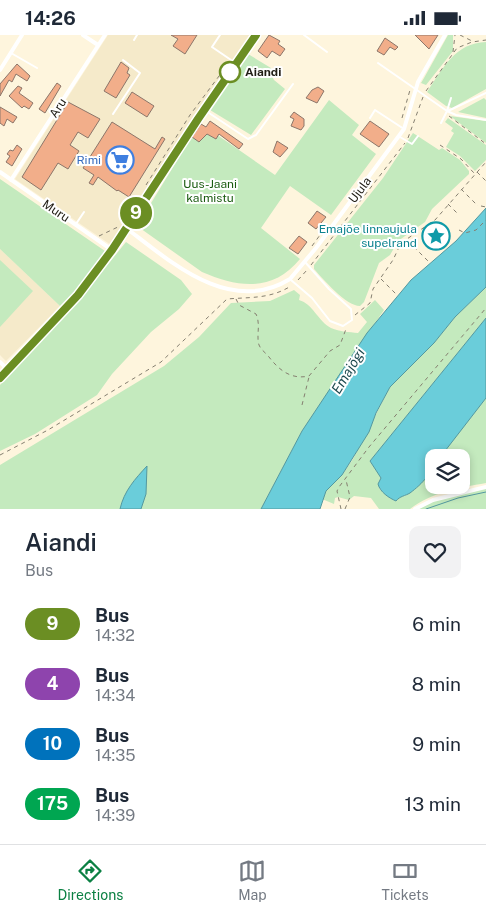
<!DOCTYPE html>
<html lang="en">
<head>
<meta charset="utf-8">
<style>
  :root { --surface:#fff; --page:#f2f2f3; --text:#1f2937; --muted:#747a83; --line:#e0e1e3; --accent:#0b8043 }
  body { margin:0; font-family:"Public Sans",sans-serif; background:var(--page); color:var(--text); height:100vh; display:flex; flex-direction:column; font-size:19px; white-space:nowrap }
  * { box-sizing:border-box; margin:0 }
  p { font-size:16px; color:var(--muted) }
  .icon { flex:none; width:28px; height:28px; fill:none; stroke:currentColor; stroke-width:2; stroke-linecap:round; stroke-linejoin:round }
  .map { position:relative; height:474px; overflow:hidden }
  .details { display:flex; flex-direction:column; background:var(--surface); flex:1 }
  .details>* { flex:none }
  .badge { padding:0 10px; border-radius:16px; font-size:18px; line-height:32px }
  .fabs { position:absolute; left:425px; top:414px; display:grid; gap:10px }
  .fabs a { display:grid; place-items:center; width:45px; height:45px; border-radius:10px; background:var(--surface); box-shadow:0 2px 8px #0003; font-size:25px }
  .map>.badge { position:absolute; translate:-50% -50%; box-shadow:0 0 0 2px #fff }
  .round { display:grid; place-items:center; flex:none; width:52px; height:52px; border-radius:10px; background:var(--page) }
  .headline { display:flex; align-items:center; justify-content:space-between; height:85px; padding:0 25px }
  h1 { font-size:24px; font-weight:600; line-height:38px }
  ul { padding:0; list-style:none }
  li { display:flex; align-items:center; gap:15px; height:60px; padding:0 25px }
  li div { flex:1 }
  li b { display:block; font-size:19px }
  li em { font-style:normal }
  li .badge { min-width:55px; font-weight:700; text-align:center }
  .status { display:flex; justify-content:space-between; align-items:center; height:35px; padding:0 25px; background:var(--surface); direction:ltr }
  .status svg { height:14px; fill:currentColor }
  .tab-bar { display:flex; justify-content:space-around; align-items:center; height:70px; border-top:1px solid var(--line); background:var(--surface); font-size:14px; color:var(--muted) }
  .tab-bar a { display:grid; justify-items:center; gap:2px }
  .tab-bar .selected { color:var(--accent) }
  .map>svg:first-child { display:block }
</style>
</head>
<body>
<div class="status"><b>14:26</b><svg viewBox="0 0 49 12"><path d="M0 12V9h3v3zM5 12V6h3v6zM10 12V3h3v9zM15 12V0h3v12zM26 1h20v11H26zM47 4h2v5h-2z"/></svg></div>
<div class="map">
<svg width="486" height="474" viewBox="0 0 486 474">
  <rect width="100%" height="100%" fill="#fef5dd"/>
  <path fill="#f5eaca" d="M108 0H253L111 210 15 144Z
    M0 214 60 271 6 326 0 320Z"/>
  <path fill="#c4eabe" d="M448 0H453V16L426 50 421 48 424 43Z
    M486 7V54L452 73 446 71 427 57C443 33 455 8 486 7Z
    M248 19 271 33 269 36 274 45 285 54 251 100 210 75Z
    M484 63 486 65V83L458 77Z
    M329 65 359 90 352 100 376 119 331 180 290 151 261 193 300 224C273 257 239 253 202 237L137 191 200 88 275 140Z
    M450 81 486 86V108Z
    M448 83 486 110V125L475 136 460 121 446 112 454 98 451 96 453 93 445 87Z
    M413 98 439 115 442 113 460 125 469 136V139L432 174 425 187 398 206 390 220 379 228 364 267 360 271C346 271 323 244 314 234V230L383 143Z
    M0 144 105 216 73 259 60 271 0 214Z
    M126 207 181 245 192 259 179 274 151 297 112 339 97 360 35 399 0 416V350L78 266Z
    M0 225 33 256 0 292Z
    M486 252V283L370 426 381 443 379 453 386 460 405 461 423 445 434 432V450H461V422H439L486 363V448C459 453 432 457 410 474H379L371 463 354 461 349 465 338 462 335 463 334 469 322 464 326 456 342 440 353 424 390 352 434 308 455 282Z
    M294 255 300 260 299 265C313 269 318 286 331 293 340 297 349 297 358 298L367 287 360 279 375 265 384 275 302 396 261 474H0V430L164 331 199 302 231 268 270 266Z
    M486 452V474H415L433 465Z"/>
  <path fill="#6acdda" stroke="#54989f" d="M486 173V252L455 282 434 308 390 352 376 378 369 397 342 440 326 456 320 474H261L302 396 367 298 411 245 456 206Z
    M486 283V363L445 416 439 422H434C434 437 422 449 410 458 405 461 400 461 396 466 389 463 380 457 378 449L381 443 370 426Z
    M147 431 146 459 141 474H120C124 456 135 444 147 431Z"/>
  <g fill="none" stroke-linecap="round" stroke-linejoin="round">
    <path stroke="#54989f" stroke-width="1" d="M426 474 458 463 486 457"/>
  </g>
  <path fill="#f2ae8a" stroke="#8c766a" d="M171 0H197L185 19 173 11 178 4Z
    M269 0 280 6 278 9 285 14 280 21 272 16 267 23 258 16Z
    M415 0H438L429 14Z
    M385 3 398 12 395 15 390 12 384 20 377 16Z
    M121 27 129 33 127 38 130 40 116 63 104 56Z
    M17 29 30 41 27 46 16 39 12 47 9 45 0 61V49Z
    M57 48 61 51 45 78 39 74Z
    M18 51 22 53 19 58 33 68 29 74 24 71 22 73 9 61Z
    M318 52 324 56 317 68 306 63 312 55Z
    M132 57 154 71 147 82 125 68Z
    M68 67 100 84 88 103 78 97 70 110 79 116 68 134 58 128 41 155 22 142Z
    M0 72 17 82 13 88 7 84 4 91 0 88Z
    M294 77 304 84V91L301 95 291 91 294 84 290 82Z
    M210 86 243 109 239 114 219 99 216 104 207 99 199 107 192 102 201 89 206 92Z
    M370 86 389 99 379 112 360 99Z
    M112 87 155 114 162 102 165 104 129 162 118 155 117 156 98 142 93 150 89 148 94 140 83 133Z
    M277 106 288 113 280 122 273 117Z
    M17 110 22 114 12 131 6 127 10 121 7 119 10 115 13 116Z
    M317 176 326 182 316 194 308 188Z
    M299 201 307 207 298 219 289 213Z"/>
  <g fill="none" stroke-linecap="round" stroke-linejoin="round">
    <path stroke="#857f70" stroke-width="1" stroke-dasharray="4 4" stroke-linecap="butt" d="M460 0 472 6
      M453 17 455 0
      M426 56 457 13 472 7 486 5
      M449 81 486 109
      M402 83 410 55
      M408 103 423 62
      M440 110 461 124 474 138
      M477 137 486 146
      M146 150 190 80 228 29
      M461 154 478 171
      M448 169 457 178
      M481 171 486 172
      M459 195 465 198 476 195 486 185
      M99 201 120 191
      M408 206 430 228
      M312 211 320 200
      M311 230 405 108
      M381 244 397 260
      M298 245 307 235
      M236 264 239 270 256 279C261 290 256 300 259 310 261 315 266 318 269 322 279 335 291 345 309 341L330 316 340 310 346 294
      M355 280 370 268 373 254 393 225 401 208 435 185 486 127
      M302 370 309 342
      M0 420 48 395 161 327 227 264C251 262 270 264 291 251
      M341 474 337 456 339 452 369 412 486 273
      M345 474 350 462 346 445"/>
    <path stroke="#fff" stroke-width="2" d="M220 0 212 12 234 27
      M304 0 327 17
      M134 5 137 0
      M11 18 37 33
      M378 28 447 76 441 88
      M206 76 248 104 256 100 293 49
      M447 76 456 80 486 85
      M447 76 451 63
      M448 76 486 58
      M113 79 140 38 123 25
      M370 83 375 75 404 94
      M400 102 412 109 418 101
      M76 189 84 177
      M291 245 312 263 330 286 343 291 352 285 351 274 329 254 305 227"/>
    <path stroke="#fff" stroke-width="4" d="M83 0 98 10
      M0 35 22 0
      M0 137 112 215
      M11 145 105 0
      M126 193C171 227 230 281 290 244L316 213 404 94 418 47 445 0
      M0 327 8 335
      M415 474 433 465 486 452"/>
    <path stroke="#fff" stroke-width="8" d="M0 343 78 260 112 215 197 84 256 0"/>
  </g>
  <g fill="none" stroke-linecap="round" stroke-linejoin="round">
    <g stroke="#fff" stroke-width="11">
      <path id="line" d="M0 343 78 260 112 215 198 84 256 0"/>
    </g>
    <use href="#line" stroke="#6b8e23" stroke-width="8"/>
  </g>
  <defs>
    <g id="supermarket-ring" transform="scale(1.4375)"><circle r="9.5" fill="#fff" stroke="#3f7fe0" stroke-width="1.5"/><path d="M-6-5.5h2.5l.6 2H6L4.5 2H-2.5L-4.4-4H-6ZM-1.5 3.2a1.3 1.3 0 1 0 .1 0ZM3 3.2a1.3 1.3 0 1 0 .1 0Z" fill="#3f7fe0"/></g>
    <g id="sight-ring" transform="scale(1.4375)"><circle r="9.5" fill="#fff" stroke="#0f9aa8" stroke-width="1.5"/><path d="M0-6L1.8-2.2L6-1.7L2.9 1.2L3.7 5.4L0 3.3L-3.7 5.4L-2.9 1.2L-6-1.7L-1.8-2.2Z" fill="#0f9aa8"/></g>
  </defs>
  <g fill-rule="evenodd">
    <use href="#supermarket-ring" x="120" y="125"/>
    <use href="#sight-ring" x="436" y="201"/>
  </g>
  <circle fill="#fff" stroke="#6b8e23" stroke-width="2.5" cx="230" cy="37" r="10"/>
  <g text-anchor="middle" stroke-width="4" stroke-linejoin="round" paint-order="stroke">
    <g font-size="12" font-weight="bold" fill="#1f1c14" stroke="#fff" text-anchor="start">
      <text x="245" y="41">Aiandi</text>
    </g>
    <g font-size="12" fill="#1f1c14" stroke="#fff">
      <text transform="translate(58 73) rotate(-57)" y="4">Aru</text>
      <text transform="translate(360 155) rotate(-53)" y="4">Ujula</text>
      <text transform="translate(56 176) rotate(34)" y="4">Muru</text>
    </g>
    <g font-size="12" fill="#366cbe" stroke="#fff" text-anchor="end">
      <text x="101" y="129">Rimi</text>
    </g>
    <g font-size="12" fill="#1b5c11" stroke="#fff">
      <text x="210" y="153">Uus-Jaani<tspan x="210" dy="14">kalmistu</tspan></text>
    </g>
    <g font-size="12" fill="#0d838f" stroke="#fff" text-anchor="end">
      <text x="417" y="198">Emajõe linnaujula<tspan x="417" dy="14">supelrand</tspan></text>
    </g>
    <g font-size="14" font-style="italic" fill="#1e4a50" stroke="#fff">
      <text transform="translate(348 336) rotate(-59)" y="5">Emajõgi</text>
    </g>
  </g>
</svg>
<div class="fabs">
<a><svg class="icon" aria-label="layers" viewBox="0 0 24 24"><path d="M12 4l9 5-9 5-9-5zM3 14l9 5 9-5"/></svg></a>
</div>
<b class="badge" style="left:136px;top:178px;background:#6b8e23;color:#fff">9</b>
</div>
<section class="details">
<div class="headline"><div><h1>Aiandi</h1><p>Bus</p></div><a class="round"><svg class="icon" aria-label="heart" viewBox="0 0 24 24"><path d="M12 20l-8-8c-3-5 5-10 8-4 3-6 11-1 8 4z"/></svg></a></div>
<ul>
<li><span class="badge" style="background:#6b8e23;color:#fff">9</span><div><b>Bus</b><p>14:32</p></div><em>6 min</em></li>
<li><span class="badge" style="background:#8e44ad;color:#fff">4</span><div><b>Bus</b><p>14:34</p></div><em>8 min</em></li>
<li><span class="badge" style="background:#0072bc;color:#fff">10</span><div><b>Bus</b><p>14:35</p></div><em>9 min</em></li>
<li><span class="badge" style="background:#00a651;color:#fff">175</span><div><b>Bus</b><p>14:39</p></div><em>13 min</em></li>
</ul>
</section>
<nav class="tab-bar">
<a class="selected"><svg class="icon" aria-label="directions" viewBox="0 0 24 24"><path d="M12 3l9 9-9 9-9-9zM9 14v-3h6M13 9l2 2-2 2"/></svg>Directions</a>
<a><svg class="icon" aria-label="map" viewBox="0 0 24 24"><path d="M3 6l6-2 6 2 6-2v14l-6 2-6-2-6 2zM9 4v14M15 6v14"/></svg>Map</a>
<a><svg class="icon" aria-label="tickets" viewBox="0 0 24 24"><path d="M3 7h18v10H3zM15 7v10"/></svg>Tickets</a>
</nav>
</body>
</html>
